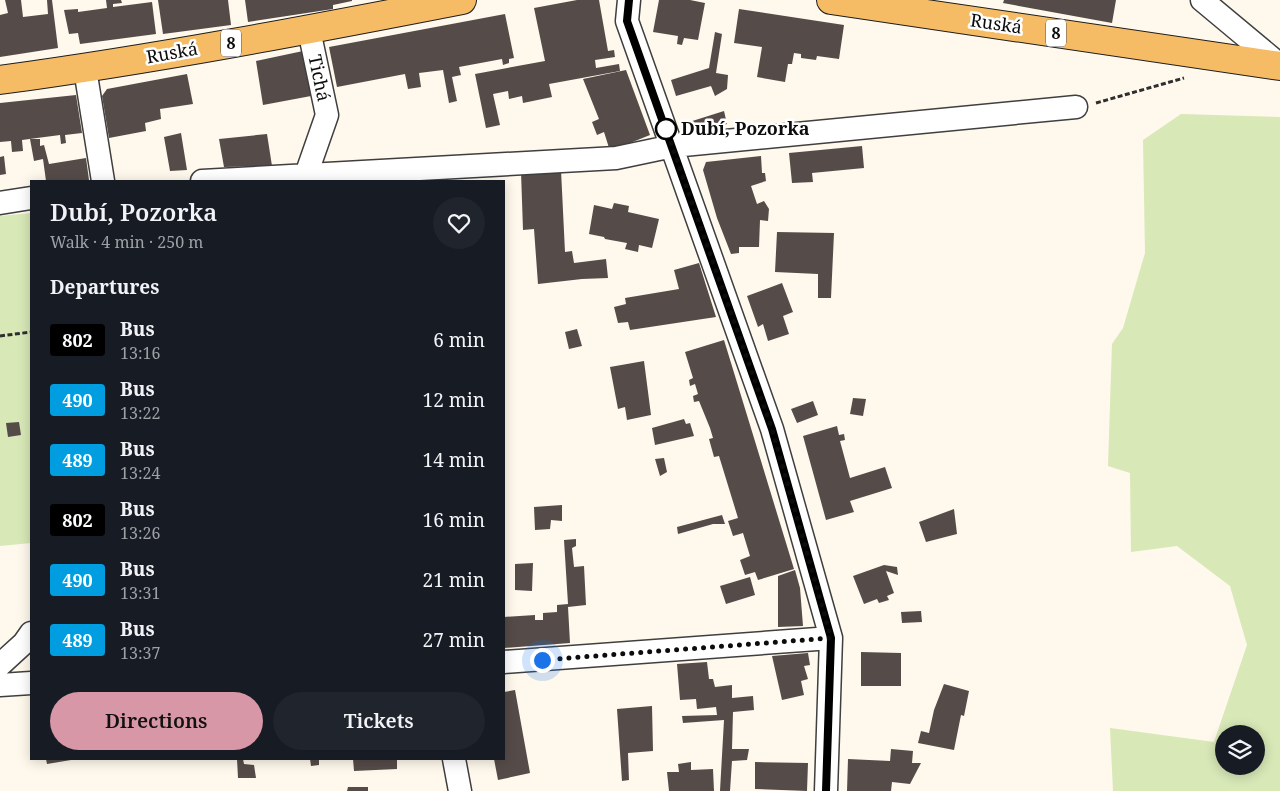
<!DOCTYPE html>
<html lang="en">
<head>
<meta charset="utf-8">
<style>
  :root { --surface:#171b24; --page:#20242c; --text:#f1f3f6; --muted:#9ea1a6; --accent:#d897a6 }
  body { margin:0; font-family:"Noto Serif",serif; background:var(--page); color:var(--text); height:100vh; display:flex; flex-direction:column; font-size:19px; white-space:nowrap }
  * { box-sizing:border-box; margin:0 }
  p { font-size:16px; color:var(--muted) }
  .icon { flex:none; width:28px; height:28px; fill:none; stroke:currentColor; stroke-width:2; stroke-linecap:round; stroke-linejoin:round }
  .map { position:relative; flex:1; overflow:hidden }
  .drawer { position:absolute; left:30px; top:180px; width:475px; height:580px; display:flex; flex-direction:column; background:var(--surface); border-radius:0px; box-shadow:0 2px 12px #0003 }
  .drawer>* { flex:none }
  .badge { padding:0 10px; border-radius:4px; font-size:18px; line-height:32px }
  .fabs { position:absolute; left:1215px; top:725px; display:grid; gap:10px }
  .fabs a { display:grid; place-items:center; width:50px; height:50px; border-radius:50%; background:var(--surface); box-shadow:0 2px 12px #0003; font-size:25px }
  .you { position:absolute; width:25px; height:25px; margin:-12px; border:4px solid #fff; border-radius:50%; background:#1a73e8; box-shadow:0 0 0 8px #1a73e833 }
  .map>.badge { position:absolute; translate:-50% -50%; box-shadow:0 0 0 2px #fff }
  h2 { padding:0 20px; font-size:19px; line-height:45px }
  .round { display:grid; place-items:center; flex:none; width:52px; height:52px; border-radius:26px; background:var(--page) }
  .headline { display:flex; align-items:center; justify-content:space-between; height:85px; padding:0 20px }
  h1 { font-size:24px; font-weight:600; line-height:38px }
  .cta { display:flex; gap:10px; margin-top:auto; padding:10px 20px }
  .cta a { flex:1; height:58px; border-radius:30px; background:var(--accent); color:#111; font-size:20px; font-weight:600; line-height:58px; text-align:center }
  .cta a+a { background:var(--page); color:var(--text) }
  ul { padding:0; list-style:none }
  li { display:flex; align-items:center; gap:15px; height:60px; padding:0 20px }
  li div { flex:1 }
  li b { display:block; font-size:19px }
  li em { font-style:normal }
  li .badge { min-width:55px; font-weight:700; text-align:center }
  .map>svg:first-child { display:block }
</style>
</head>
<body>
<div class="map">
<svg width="1280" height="791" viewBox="0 0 1280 791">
  <rect width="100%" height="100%" fill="#fff8ec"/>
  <path fill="#d8e8b7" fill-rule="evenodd" d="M1181 114 1280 117V791H1113L1110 728 1214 742 1247 645 1230 586 1177 546 1131 552 1130 473 1108 466 1112 344 1123 328 1145 253 1143 140ZM1224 734H1256V766H1224Z
    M31 213V543L0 546V216Z"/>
  <path fill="#554c49" d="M5 0H21L23 17 48 14 47 0H52L58 48 0 57V15L8 13Z
    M106 0H121L122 3 113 4V7L152 2 156 34 80 44 78 33 69 34 64 10 78 9V12L107 8Z
    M158 0H228L231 25 163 34Z
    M245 0H352V1L333 5V9L248 22Z
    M577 0H599L608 51 614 50 615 57 595 60 596 68 619 64 620 71 549 84 552 97 523 103 522 96 509 99 508 91 493 94 500 125 486 128 475 74 545 61 534 8Z
    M659 0H690L705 3 698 40 684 38 682 45 677 44 678 36 653 32Z
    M1004 0H1116L1112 23 1003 3Z
    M739 9 844 25 839 59 817 56 816 60 801 58V54L794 53 792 64H788L785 82 757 77 762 47 734 43Z
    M505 14 514 58 509 59V63L503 65 502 59 459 67 461 75 452 77 457 101 449 103 443 70 419 73 421 87 408 89 405 74 337 87 329 47Z
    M715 32 722 34 716 73 728 75 727 89 715 96 711 86 676 96 671 80 709 68Z
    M303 51 311 96 263 105 256 61Z
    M626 70 650 135 610 151 604 132 597 135 592 122 599 119 583 79Z
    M187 74 193 104 160 109 161 119 145 123 146 131 109 138 102 96 107 89Z
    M76 95 82 133 65 135 66 143 61 144 60 135 22 140 23 151 12 152 11 141 0 142V103Z
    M724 111 727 124 690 135 686 123Z
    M181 133 187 170 170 171 164 137Z
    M267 134 272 166 224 167 219 139Z
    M30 139H40V146L44 145 49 164 86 158 89 180 46 181 43 159 34 161Z
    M862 146 864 168 812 173 813 182 792 183 789 153Z
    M4 156 6 174 0 175V157Z
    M761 156 762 173H765L766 181 751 186 757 204 764 201 769 209 768 221 760 220 759 247H739V253L731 254 717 218 703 170 706 162Z
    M561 170 565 252 572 251 574 263 606 259 608 278 582 279 538 284 534 229 523 230 521 172Z
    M614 203 629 206 628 212 659 219 652 248 639 245 638 252 625 249 627 243 605 239 604 237 589 234 594 205 612 209Z
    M777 232 834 233 831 298H818V274L775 272Z
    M699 263 716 317 630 330 628 322 618 323 614 307 626 304 625 298 679 289 674 270Z
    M782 283 793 312 783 316 789 334 768 341 763 324 758 327 747 296Z
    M577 329 582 346 569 349 565 332Z
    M724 340 794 569 758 580 755 572 745 575 740 560 750 556 743 533 733 536 728 521 738 518 719 456 714 457 709 439 713 438 710 428 699 401 694 402 693 396 698 394 695 384 690 386 689 380 693 378 685 352Z
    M644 361 651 415 627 420 625 407 618 409 610 367Z
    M853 398 866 399 863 416 850 414Z
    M813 401 818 415 797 423 791 409Z
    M684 419 686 424 690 423 694 436 655 445 652 428Z
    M19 422 21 435 8 437 6 423Z
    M837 426 839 435 844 434 845 440 840 441 850 478 885 467 892 488 850 501 854 512 826 520 803 436Z
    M664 458 667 472 660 476 655 459Z
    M562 505V521L551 520 550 529 535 530 534 507Z
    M954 509 957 534 926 542 919 522Z
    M722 515 725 524H713L678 534 677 527Z
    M576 539V546L572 548 574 567 584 566 586 605 568 607 570 643 504 648V617L535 615V620H543V613L557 612V605L568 604 564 540Z
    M533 563 532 591 515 590V564Z
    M884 565 897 567 898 575 886 571 894 593 887 596 889 600 879 603 877 599 864 604 853 576Z
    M795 570 800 588 803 626 778 627V576Z
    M750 577 755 595 726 604 720 586Z
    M921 611 922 622 902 623 901 612Z
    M861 652 901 653V686H861Z
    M808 653 810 665 804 666 808 679 801 681 804 695 782 700 772 656Z
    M707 662 709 679H713L715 687 732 685V698L753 696 754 710 733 712 732 749H749L747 760 732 761 730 791H720L724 720 683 723 682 716 717 715 716 707 697 709 696 699 680 700 677 664Z
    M944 684 969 691 964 716 961 715 954 750 918 743 921 731 929 733 934 710Z
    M515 690 530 773 498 780 494 759H504V692Z
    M652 706 653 751 628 753 629 780 622 781 617 709Z
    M891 749 913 751 912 763H921L910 784 892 782 891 791H847L848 759 890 761Z
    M46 759H71V760L47 764Z
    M237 759H243L244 764 254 765 256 778H238Z
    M310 759H319V765L311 766Z
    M353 759H397V769L354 771Z
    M691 762V770L713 769 714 791H669L667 772H679L678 764Z
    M755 762 808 763 807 791 755 789Z
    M348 787H368V791H347Z"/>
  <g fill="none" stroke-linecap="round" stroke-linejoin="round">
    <g stroke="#3f3f3f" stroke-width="25">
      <path id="minor" d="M629 0 627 21 772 429 831 638 826 791
        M1202 0 1280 65
        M85 69 103 181
        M202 181 616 158 673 146 1076 107
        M301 181 306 175 327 115 309 30
        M0 203 31 198
        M504 662 831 638
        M0 665 24 643 31 633
        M0 685 31 683
        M454 759 460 791"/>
    </g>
    <g stroke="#1d1d1d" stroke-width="30">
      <path id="major" d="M831 0 1280 66
        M0 80C155 59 308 30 462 0"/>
    </g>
    <path stroke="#2e2e2e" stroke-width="3" stroke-dasharray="5 2.5" stroke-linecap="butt" d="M1096 103 1184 78
      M0 336 31 332"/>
    <use href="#minor" stroke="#fff" stroke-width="22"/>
    <use href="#major" stroke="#f6bc65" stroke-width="28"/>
  </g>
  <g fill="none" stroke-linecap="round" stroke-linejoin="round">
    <g stroke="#fff" stroke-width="11">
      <path id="line" d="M629 0 627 21 772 429 831 638 826 791"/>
    </g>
    <use href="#line" stroke="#000" stroke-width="8"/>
    <path stroke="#0c0c0c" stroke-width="5" stroke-dasharray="0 9" d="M542 660 831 638 772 429 666 129"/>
  </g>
  <circle fill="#fff" stroke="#000" stroke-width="2.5" cx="666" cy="129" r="10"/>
  <g text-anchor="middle" stroke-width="5" stroke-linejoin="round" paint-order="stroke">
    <g fill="#fff" stroke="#555" stroke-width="1">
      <rect x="1046" y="19.5" width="20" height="27" rx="4"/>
      <rect x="221" y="29.5" width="20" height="27" rx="4"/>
    </g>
    <g font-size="16" font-weight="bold" fill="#0c0c0c">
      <text x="1056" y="39">8</text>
      <text x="231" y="49">8</text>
    </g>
    <g font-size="18" fill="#0c0c0c" stroke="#fff">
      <text transform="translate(996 24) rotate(8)" y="6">Ruská</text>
      <text transform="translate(172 53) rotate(-10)" y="6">Ruská</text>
      <text transform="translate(319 78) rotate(78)" y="6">Tichá</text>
    </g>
    <g font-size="18" font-weight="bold" fill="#0c0c0c" stroke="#fff" text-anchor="start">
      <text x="681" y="135">Dubí, Pozorka</text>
    </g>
  </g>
</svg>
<div class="fabs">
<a><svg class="icon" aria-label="layers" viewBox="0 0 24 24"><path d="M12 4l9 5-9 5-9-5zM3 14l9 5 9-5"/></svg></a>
</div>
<div class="you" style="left:542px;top:660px"></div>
<section class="drawer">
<div class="headline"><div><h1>Dubí, Pozorka</h1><p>Walk · 4 min · 250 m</p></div><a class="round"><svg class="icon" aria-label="heart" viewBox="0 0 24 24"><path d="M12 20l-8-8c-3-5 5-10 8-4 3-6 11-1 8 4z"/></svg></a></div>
<h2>Departures</h2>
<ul>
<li><span class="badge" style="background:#000;color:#fff">802</span><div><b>Bus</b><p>13:16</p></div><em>6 min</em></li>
<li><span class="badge" style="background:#009ee0;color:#fff">490</span><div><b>Bus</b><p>13:22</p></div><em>12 min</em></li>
<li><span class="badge" style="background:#009ee0;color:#fff">489</span><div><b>Bus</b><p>13:24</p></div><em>14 min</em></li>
<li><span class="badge" style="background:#000;color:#fff">802</span><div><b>Bus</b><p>13:26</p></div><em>16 min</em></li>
<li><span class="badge" style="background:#009ee0;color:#fff">490</span><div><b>Bus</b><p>13:31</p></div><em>21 min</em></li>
<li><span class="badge" style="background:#009ee0;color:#fff">489</span><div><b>Bus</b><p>13:37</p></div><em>27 min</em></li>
</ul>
<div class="cta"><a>Directions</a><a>Tickets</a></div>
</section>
</div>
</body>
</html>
